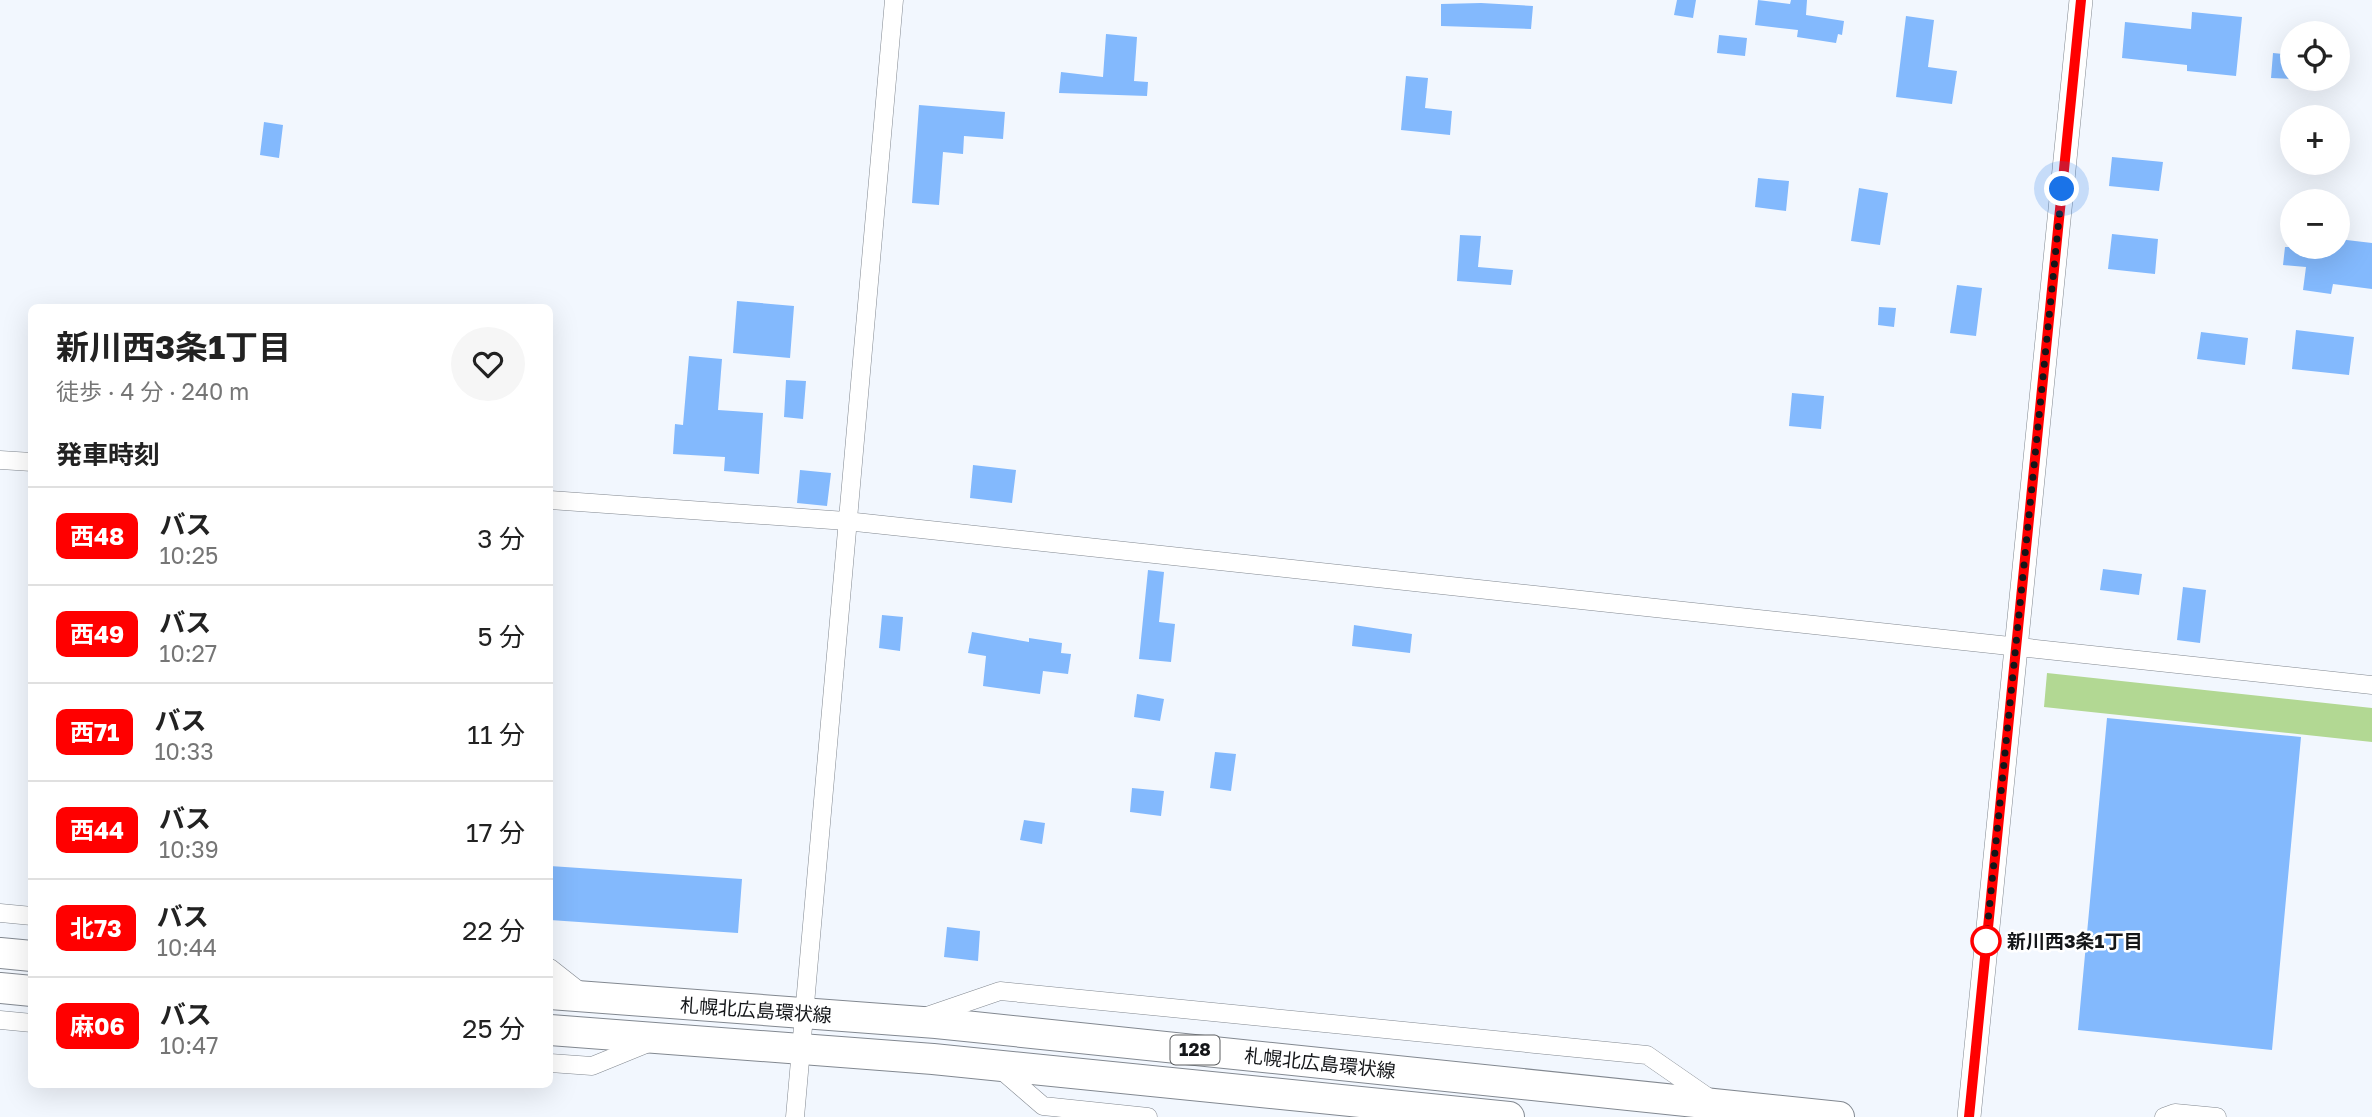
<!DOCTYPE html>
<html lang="ja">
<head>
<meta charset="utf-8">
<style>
  :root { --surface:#fff; --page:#f6f6f6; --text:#222; --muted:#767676; --line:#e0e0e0 }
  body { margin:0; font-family:"Golos Text","Noto Sans JP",sans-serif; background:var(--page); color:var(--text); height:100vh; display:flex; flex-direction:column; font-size:26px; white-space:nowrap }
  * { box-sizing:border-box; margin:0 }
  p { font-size:23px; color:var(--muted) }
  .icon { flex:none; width:38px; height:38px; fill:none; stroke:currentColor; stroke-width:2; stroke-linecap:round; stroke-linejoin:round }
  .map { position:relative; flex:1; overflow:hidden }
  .details { position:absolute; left:28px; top:304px; width:525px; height:784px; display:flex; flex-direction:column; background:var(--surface); border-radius:10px; box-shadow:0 7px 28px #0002 }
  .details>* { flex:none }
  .badge { padding:0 14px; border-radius:10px; font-size:24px; line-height:46px }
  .buttons { position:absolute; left:2280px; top:21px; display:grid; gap:14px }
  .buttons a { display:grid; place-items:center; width:70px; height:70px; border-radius:50%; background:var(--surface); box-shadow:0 7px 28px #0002; font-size:35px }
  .you { position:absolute; width:35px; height:35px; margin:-18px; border:5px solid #fff; border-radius:50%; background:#1a73e8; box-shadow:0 0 0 10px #1a73e833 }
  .map>.badge { position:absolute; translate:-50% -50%; box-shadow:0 0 0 4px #fff }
  h2 { padding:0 28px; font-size:26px; line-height:63px }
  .round { display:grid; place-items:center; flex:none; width:74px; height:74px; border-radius:37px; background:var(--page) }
  .head { display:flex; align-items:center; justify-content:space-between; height:119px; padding:0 28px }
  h1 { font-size:33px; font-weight:700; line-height:52px }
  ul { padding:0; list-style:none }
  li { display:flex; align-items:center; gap:21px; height:98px; padding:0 28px; border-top:2px solid var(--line) }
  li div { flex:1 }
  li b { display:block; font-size:26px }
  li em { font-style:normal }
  li .badge { min-width:77px; font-weight:700; text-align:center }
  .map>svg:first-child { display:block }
</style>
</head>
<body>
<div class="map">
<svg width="2372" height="1117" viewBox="0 0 2372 1117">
  <rect width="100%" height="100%" fill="#f2f7fe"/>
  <path fill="#b2d893" d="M2047 673 2372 708V742L2044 707Z"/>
  <path fill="#83b9fd" d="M1677 0H1696L1693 18 1674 15Z
    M1758 0 1790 4 1791 0H1807L1806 15 1844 21 1842 35 1838 34 1836 43 1797 37 1798 30 1755 25Z
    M1481 3 1533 6 1531 29 1441 26V4Z
    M2192 12 2242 17 2236 76 2187 71V65L2122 58 2125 22 2191 29Z
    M1906 16 1934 20 1928 67 1957 71 1952 104 1896 97Z
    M1106 34 1137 37 1134 81 1148 82 1147 96 1059 93 1061 72 1103 77Z
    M1719 35 1747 38 1745 56 1717 53Z
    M2273 53 2292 55V79L2271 78Z
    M1406 76 1428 78 1425 108 1452 111 1450 135 1401 130Z
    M919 105 1005 112 1003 139 964 136 963 154 943 152 939 205 912 203Z
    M264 122 283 125 279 158 260 155Z
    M2112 157 2163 162 2159 191 2109 186Z
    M1758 178 1789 181 1786 211 1755 207Z
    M1859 188 1888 193 1880 245 1851 241Z
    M2112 234 2158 239 2155 274 2108 269Z
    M1460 235 1481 236 1478 267 1513 270 1511 285 1457 281Z
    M2338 239 2372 243V289L2333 284 2331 294 2303 290 2306 267 2283 265 2285 247H2338Z
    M1957 285 1982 288 1976 336 1950 333Z
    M737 301 794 306 790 358 733 353Z
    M1879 307 1896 308 1894 327 1878 325Z
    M2296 330 2354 337 2349 375 2292 369Z
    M2201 332 2248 338 2245 365 2197 359Z
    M689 356 722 359 718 410 763 413 759 474 724 471 725 457 673 454 675 424 683 425Z
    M786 380 806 381 803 419 784 417Z
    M1792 393 1824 396 1821 429 1789 426Z
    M973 465 1016 470 1012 503 970 498Z
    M800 470 831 473 827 506 797 503Z
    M2103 569 2142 574 2139 595 2100 590Z
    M1148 570 1164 572 1159 622 1175 624 1171 662 1139 659Z
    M2183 587 2206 590 2200 643 2177 640Z
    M882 615 903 617 900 651 879 648Z
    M1354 625 1412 634 1410 653 1352 646Z
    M972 632 1029 642V638L1062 643 1061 653 1071 654 1068 674 1043 671 1040 694 983 686 986 656 968 653Z
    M1137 694 1164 699 1160 721 1134 717Z
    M2107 718 2301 737 2272 1050 2078 1030Z
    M1215 752 1236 754 1231 791 1210 788Z
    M1132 788 1164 791 1161 816 1130 812Z
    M1024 820 1045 823 1042 844 1020 840Z
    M550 866 742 879 738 933 550 920Z
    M947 927 980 931 978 961 944 957Z"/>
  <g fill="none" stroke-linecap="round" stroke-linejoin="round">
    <g stroke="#828890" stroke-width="19">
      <path id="minor" d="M0 460 32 462
        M550 500 846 521 2372 685
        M0 913 32 916
        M550 968 583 994
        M924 1017 1000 991 1647 1055 1712 1100
        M0 1020 32 1023
        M550 1063 592 1066 651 1042
        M999 1068 1043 1106 1148 1117
        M795 1117 894 0
        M2164 1117 2175 1113 2217 1117"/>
    </g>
    <g stroke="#828890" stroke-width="24">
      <path id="tertiary" d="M1969 1117 2081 0"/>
    </g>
    <g stroke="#828890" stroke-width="32">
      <path id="primary" d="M0 953 32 956
        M0 988 32 991
        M550 994 936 1023 1839 1117
        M550 1030 933 1059 1509 1117"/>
    </g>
    <use href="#minor" stroke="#fff" stroke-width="18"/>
    <use href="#tertiary" stroke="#fff" stroke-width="23"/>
    <use href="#primary" stroke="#fff" stroke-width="30"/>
  </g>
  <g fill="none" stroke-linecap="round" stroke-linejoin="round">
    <g stroke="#fff" stroke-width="16">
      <path id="line" d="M1969 1117 2081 0"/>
    </g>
    <use href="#line" stroke="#f00" stroke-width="10"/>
    <path stroke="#141619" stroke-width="7" stroke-dasharray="0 12.6" d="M1986 941 2062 189"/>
  </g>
  <circle fill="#fff" stroke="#f00" stroke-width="3.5" cx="1986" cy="941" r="14"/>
  <g text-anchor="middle" stroke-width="5" stroke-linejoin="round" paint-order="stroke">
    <rect fill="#fff" stroke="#5a5c5e" stroke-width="2" x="1170.5" y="1035.5" width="49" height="29" rx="5"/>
    <g font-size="18" font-weight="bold" fill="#141619">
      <text x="1195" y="1056">128</text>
    </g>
    <g font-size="19" font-weight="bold" fill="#141619" stroke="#fff" text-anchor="start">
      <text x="2007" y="948">新川西3条1丁目</text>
    </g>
    <g font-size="19" fill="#141619" stroke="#fff">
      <text transform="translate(756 1010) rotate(4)" y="7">札幌北広島環状線</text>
      <text transform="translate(1320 1063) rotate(6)" y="7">札幌北広島環状線</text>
    </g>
  </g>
</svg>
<div class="buttons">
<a><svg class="icon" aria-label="locate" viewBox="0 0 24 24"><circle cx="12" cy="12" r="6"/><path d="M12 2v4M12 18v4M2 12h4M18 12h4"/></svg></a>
<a>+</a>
<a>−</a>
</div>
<div class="you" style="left:2062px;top:189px"></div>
<section class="details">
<div class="head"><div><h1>新川西3条1丁目</h1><p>徒歩 · 4 分 · 240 m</p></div><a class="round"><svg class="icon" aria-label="heart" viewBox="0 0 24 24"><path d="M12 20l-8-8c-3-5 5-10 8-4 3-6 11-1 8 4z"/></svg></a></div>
<h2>発車時刻</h2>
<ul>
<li><span class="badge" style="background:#f00;color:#fff">西48</span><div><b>バス</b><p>10:25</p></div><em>3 分</em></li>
<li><span class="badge" style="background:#f00;color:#fff">西49</span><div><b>バス</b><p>10:27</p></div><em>5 分</em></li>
<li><span class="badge" style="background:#f00;color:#fff">西71</span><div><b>バス</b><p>10:33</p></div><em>11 分</em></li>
<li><span class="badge" style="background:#f00;color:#fff">西44</span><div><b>バス</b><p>10:39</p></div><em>17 分</em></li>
<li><span class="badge" style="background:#f00;color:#fff">北73</span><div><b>バス</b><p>10:44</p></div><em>22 分</em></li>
<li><span class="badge" style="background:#f00;color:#fff">麻06</span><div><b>バス</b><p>10:47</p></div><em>25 分</em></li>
</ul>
</section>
</div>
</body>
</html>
